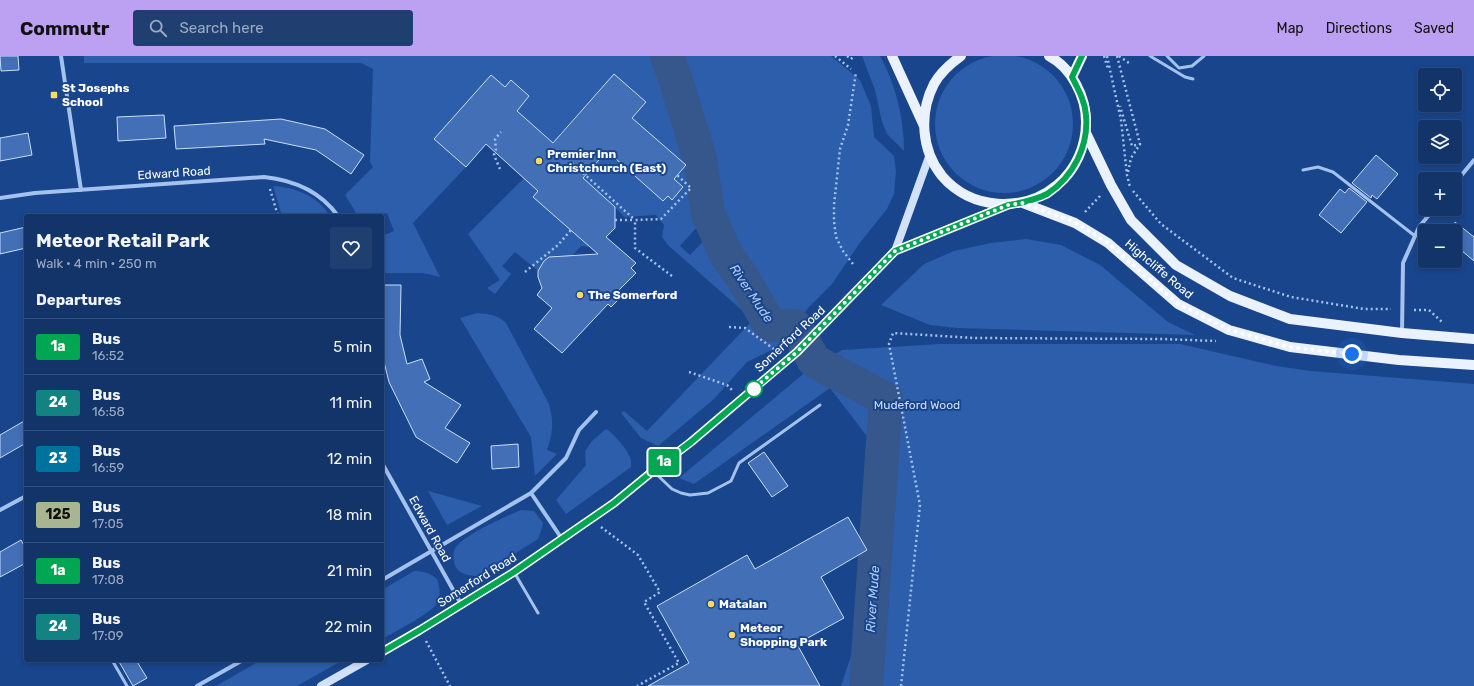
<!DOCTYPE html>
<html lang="en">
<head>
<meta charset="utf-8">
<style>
  :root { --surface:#133469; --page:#203f71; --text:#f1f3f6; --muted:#9daac0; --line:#324f7d; --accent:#bca0f2 }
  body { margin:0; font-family:Rubik,sans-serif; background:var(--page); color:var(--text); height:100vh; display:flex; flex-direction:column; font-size:15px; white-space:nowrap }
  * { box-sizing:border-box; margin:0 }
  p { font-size:13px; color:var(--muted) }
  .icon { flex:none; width:22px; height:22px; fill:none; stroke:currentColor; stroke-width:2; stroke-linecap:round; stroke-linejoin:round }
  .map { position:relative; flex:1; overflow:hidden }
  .drawer { position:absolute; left:24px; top:158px; width:360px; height:448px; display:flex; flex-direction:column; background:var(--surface); border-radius:4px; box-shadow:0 2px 6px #0003,0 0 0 1px var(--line) }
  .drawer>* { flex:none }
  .badge { padding:0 8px; border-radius:3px; font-size:14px; line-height:26px }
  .controls { position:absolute; left:1418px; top:12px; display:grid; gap:8px }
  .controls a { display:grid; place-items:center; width:44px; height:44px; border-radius:4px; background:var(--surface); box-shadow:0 2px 6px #0003,0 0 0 1px var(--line); font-size:20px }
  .you { position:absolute; width:20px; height:20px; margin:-10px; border:3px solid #fff; border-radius:50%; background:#1a73e8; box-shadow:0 0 0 6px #1a73e833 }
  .map>.badge { position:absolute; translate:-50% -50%; box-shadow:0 0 0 2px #fff }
  h2 { padding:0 12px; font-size:15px; line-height:36px }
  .round { display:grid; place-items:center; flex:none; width:42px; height:42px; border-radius:4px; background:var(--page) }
  .summary { display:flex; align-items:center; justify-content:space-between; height:68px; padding:0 12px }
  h1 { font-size:19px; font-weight:700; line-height:30px }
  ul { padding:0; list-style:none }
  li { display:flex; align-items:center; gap:12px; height:56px; padding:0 12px; border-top:1px solid var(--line) }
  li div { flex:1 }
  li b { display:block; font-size:15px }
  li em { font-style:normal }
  li .badge { min-width:44px; font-weight:700; text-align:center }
  header { display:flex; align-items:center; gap:24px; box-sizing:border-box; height:56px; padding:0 20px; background:var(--accent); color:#111 }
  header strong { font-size:19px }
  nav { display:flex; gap:22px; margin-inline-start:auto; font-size:14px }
  .search { width:280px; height:36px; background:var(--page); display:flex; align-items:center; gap:10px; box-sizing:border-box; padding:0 14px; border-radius:4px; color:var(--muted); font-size:15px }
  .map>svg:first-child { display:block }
</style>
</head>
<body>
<header>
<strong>Commutr</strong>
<div class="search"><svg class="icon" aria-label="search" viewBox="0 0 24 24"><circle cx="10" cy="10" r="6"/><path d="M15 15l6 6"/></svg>Search here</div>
<nav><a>Map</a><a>Directions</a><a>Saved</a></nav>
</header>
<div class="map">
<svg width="1474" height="630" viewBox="0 0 1474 630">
  <rect width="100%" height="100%" fill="#19458c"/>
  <path fill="#2c5eab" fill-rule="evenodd" d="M935 68a69 69 0 1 1 138 0a69 69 0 1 1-138 0Z
    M84 0H831L860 24 871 50 874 81 894 100 896 115 894 138 887 153 859 188 832 228 809 251 778 291 747 306 714 343 658 390 641 382 621 357 624 355 647 375 753 264 669 190 662 181 664 169 656 159 624 161 615 151 569 110 589 116 619 82 663 145 668 140 672 143 683 131 674 123 626 69 646 46 614 18 560 78 567 99 527 64 511 61 529 40 511 24 505 31 434 83 466 111 413 167 440 221 423 217H382V180L394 175 387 157 372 160H358L345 139 373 111 370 106 373 13 361 7H84ZM708 159 715 173 690 199 680 190Z
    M862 0H880C896 29 904 63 904 95L887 78 882 66 875 34Z
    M524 122 538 135 591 191 581 190 570 202C555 196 544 201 538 215L515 196 502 210 511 218 495 238 487 232 500 224 468 178Z
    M273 130C295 131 318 140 330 160H282Z
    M1026 183 1061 189 1100 209 1168 266 1195 279 957 272 930 269 881 249 924 208 954 195 991 187Z
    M477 257C489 258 498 259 506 267L549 348C554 367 553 376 547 394L557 398 535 420 531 381 460 262Z
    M939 288H1180L1276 310 1311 315 1474 328V630H841L852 597 869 500 872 387 830 332 694 428 679 422 808 314 842 294Z
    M606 373C614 377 629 396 631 404 631 406 631 409 631 411L566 458 556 444 586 409 585 395 592 385Z
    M428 435 482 450 447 469Z
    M521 454 534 455 543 467 542 472 538 483 479 520C469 520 456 518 454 506 453 501 453 495 456 491 466 478 505 461 521 454Z
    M414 515C423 515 430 517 437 523 440 531 441 539 437 547 433 556 393 577 382 583V534Z
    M261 604H343L297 630H216Z"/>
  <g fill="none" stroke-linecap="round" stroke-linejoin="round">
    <path stroke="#36578b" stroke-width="34" d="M667 0 676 25 700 103 708 158 727 200 742 221 770 269 795 270 814 305 886 343 866 630"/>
  </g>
  <path fill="#426fb5" stroke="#cadefa" d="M0 0H18L19 14 1 15Z
    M614 18 646 46 632 62 686 109 674 123 683 131 672 144 668 140 663 145 607 95 583 122 615 151V172L606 181 636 207 631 212 636 217 618 235 623 239 611 251 608 248 562 297 534 273 552 252 537 239 542 232 538 221V215L544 205 549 201 598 198 533 141 538 135 486 88 466 111 434 83 491 19 505 31 511 24 529 40 517 55 553 87Z
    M164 59 166 82 118 85 117 61Z
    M281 63 325 73 364 99 351 118 316 94 264 83 265 88 176 93 174 70Z
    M28 77 32 99 0 105V82Z
    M1376 99 1398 118 1377 143 1372 139 1371 142 1352 127Z
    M1349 132 1367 146 1341 177 1319 159 1340 133 1345 137Z
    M1455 166 1474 181V205L1455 189Z
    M26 171V192L0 198V177Z
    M382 229H401L400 279 407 308 422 303 430 323 424 326 461 349 445 372 470 387 457 407 416 381 389 326 382 298Z
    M26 364V387L0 402V379Z
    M518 388 519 411 492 413 491 390Z
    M764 396 788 430 772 441 748 407Z
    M848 461 867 494 821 521 844 562 797 588 820 630H648L689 607 657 550 747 499 755 513Z
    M21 484 26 493V507L0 521V496Z
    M118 604H136L147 622 133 630Z"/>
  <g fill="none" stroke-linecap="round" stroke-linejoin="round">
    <path stroke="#a4c2ee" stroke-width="2.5" stroke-dasharray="2 3" stroke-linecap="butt" d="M835 0 851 13
      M847 0 851 3 854 0
      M1104 0 1108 13
      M1107 0 1121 64 1127 119 1130 131
      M1117 0 1140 88 1132 90 1120 50
      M1119 0 1129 7
      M572 107 635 164
      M500 113 494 99 496 93 495 83 501 76
      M1128 116 1131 102 1140 88
      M270 133 278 160
      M1133 135 1161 168 1233 222 1291 241 1364 253H1391
      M1085 156 1100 140
      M615 164H635
      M853 208 843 195 836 181 834 165V149L840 93 848 69 856 16
      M525 216 558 189 571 174
      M672 220 635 192V164L661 163 691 132 677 119
      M1414 254H1429L1442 266
      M729 271 745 272 778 296
      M689 316 727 329 732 334
      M601 471 638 499 660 536 644 546 679 607 637 630
      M426 585 450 630
      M901 630 920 449 889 288 893 277 974 282 1162 283 1216 285"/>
    <path stroke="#a4c2ee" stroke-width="3" d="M1150 0 1185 21 1193 23
      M1167 0 1179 12 1192 10 1204 0
      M1303 114 1318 111 1333 116 1415 180
      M653 415 672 433 681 437 690 439 708 437 731 425 739 407 820 349
      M514 516 538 557
      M112 604 127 630"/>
    <path stroke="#a4c2ee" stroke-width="4" d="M61 0 81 134
      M1455 127 1474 104
      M0 142 35 137 264 121C293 124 320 135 338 160
      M1402 276 1403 207 1419 171 1434 153
      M382 407 461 548
      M531 437 562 483
      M0 454 26 440
      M382 524 531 437 566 402 579 374 596 356
      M197 630 243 604"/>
    <path stroke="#d2e1fa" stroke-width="8" d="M895 195 1007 149
      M382 596 420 574 514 516 614 447 651 416 691 386 797 296 895 195 930 98
      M321 630 367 604"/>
    <path stroke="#ebf2ff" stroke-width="10" d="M892 0 924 70
      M961 0C950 8 940 17 934 28 919 57 921 94 942 120 971 154 1023 157 1057 129 1076 114 1086 90 1086 66 1086 41 1072 12 1049 0
      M1072 21 1082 0
      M1086 77 1111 129 1131 164 1176 209 1230 240 1290 263 1402 277 1474 283
      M1023 147 1075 167 1108 187 1178 248 1229 274 1290 291 1399 304 1474 309"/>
  </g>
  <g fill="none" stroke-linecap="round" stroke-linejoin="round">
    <g stroke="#fff" stroke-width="9">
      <path id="line" d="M382 596 420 574 514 516 614 447 653 415 691 386 797 296 895 195 1008 149C1021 147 1035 144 1047 138 1073 121 1089 90 1086 59 1085 45 1078 33 1072 21L1082 0"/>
    </g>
    <use href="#line" stroke="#00a651" stroke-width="6"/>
    <path stroke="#fff" stroke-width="4" stroke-dasharray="0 7.2" d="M754 333 752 334 797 296 895 195 1008 149 1023 147 1075 166 1108 187 1178 248 1230 274 1290 291 1352 298"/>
  </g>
  <g fill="#ffda61" stroke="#19458c" stroke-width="1.5">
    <rect x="50" y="35" width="8" height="8" rx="2"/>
    <circle cx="539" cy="105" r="4"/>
    <circle cx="580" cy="239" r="4"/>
    <circle cx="711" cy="548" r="4"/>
    <circle cx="732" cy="579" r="4"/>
  </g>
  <circle fill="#fff" stroke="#00a651" stroke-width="2" cx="754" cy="333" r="8"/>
  <g text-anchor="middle" stroke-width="4" stroke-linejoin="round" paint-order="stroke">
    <g font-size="12" font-weight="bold" fill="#fff" stroke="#19458c" text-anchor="start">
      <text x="62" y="36">St Josephs<tspan x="62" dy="14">School</tspan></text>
      <text x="547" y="102">Premier Inn<tspan x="547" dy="14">Christchurch (East)</tspan></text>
      <text x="588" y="243">The Somerford</text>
      <text x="719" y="552">Matalan</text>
      <text x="740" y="576">Meteor<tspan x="740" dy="14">Shopping Park</tspan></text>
    </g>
    <g font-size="12" fill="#fff" stroke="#19458c">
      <text transform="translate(174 117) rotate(-4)" y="4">Edward Road</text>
      <text transform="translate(1159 213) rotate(40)" y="4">Highcliffe Road</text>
      <text transform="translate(790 283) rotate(-43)" y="4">Somerford Road</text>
      <text transform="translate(430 473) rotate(61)" y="4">Edward Road</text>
      <text transform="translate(477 524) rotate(-32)" y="4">Somerford Road</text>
    </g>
    <g font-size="12" fill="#cadefa" stroke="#19458c">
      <text x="917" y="353">Mudeford Wood</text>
    </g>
    <g font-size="13" font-style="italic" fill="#b0ccf5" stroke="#19458c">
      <text transform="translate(752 237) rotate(56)" y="5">River Mude</text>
      <text transform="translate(872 543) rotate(-86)" y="5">River Mude</text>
    </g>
  </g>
</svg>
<div class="controls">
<a><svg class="icon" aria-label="locate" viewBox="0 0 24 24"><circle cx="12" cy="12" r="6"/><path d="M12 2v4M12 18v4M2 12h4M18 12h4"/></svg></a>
<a><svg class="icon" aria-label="layers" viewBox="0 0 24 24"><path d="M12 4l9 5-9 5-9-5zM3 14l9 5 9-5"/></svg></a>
<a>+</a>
<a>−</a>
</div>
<div class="you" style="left:1352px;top:298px"></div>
<b class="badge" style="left:664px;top:406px;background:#00a651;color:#fff">1a</b>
<section class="drawer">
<div class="summary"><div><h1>Meteor Retail Park</h1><p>Walk · 4 min · 250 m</p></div><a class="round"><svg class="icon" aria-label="heart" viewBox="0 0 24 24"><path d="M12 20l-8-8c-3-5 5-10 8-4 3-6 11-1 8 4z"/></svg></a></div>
<h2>Departures</h2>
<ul>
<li><span class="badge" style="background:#00a651;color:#fff">1a</span><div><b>Bus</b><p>16:52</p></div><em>5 min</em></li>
<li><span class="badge" style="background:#128380;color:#fff">24</span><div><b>Bus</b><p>16:58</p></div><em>11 min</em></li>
<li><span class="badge" style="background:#00729e;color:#fff">23</span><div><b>Bus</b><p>16:59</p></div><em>12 min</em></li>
<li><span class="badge" style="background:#a9b590;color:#111">125</span><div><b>Bus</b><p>17:05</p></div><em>18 min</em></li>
<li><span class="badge" style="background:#00a651;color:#fff">1a</span><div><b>Bus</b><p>17:08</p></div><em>21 min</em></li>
<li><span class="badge" style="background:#128380;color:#fff">24</span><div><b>Bus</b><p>17:09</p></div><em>22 min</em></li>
</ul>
</section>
</div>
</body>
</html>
